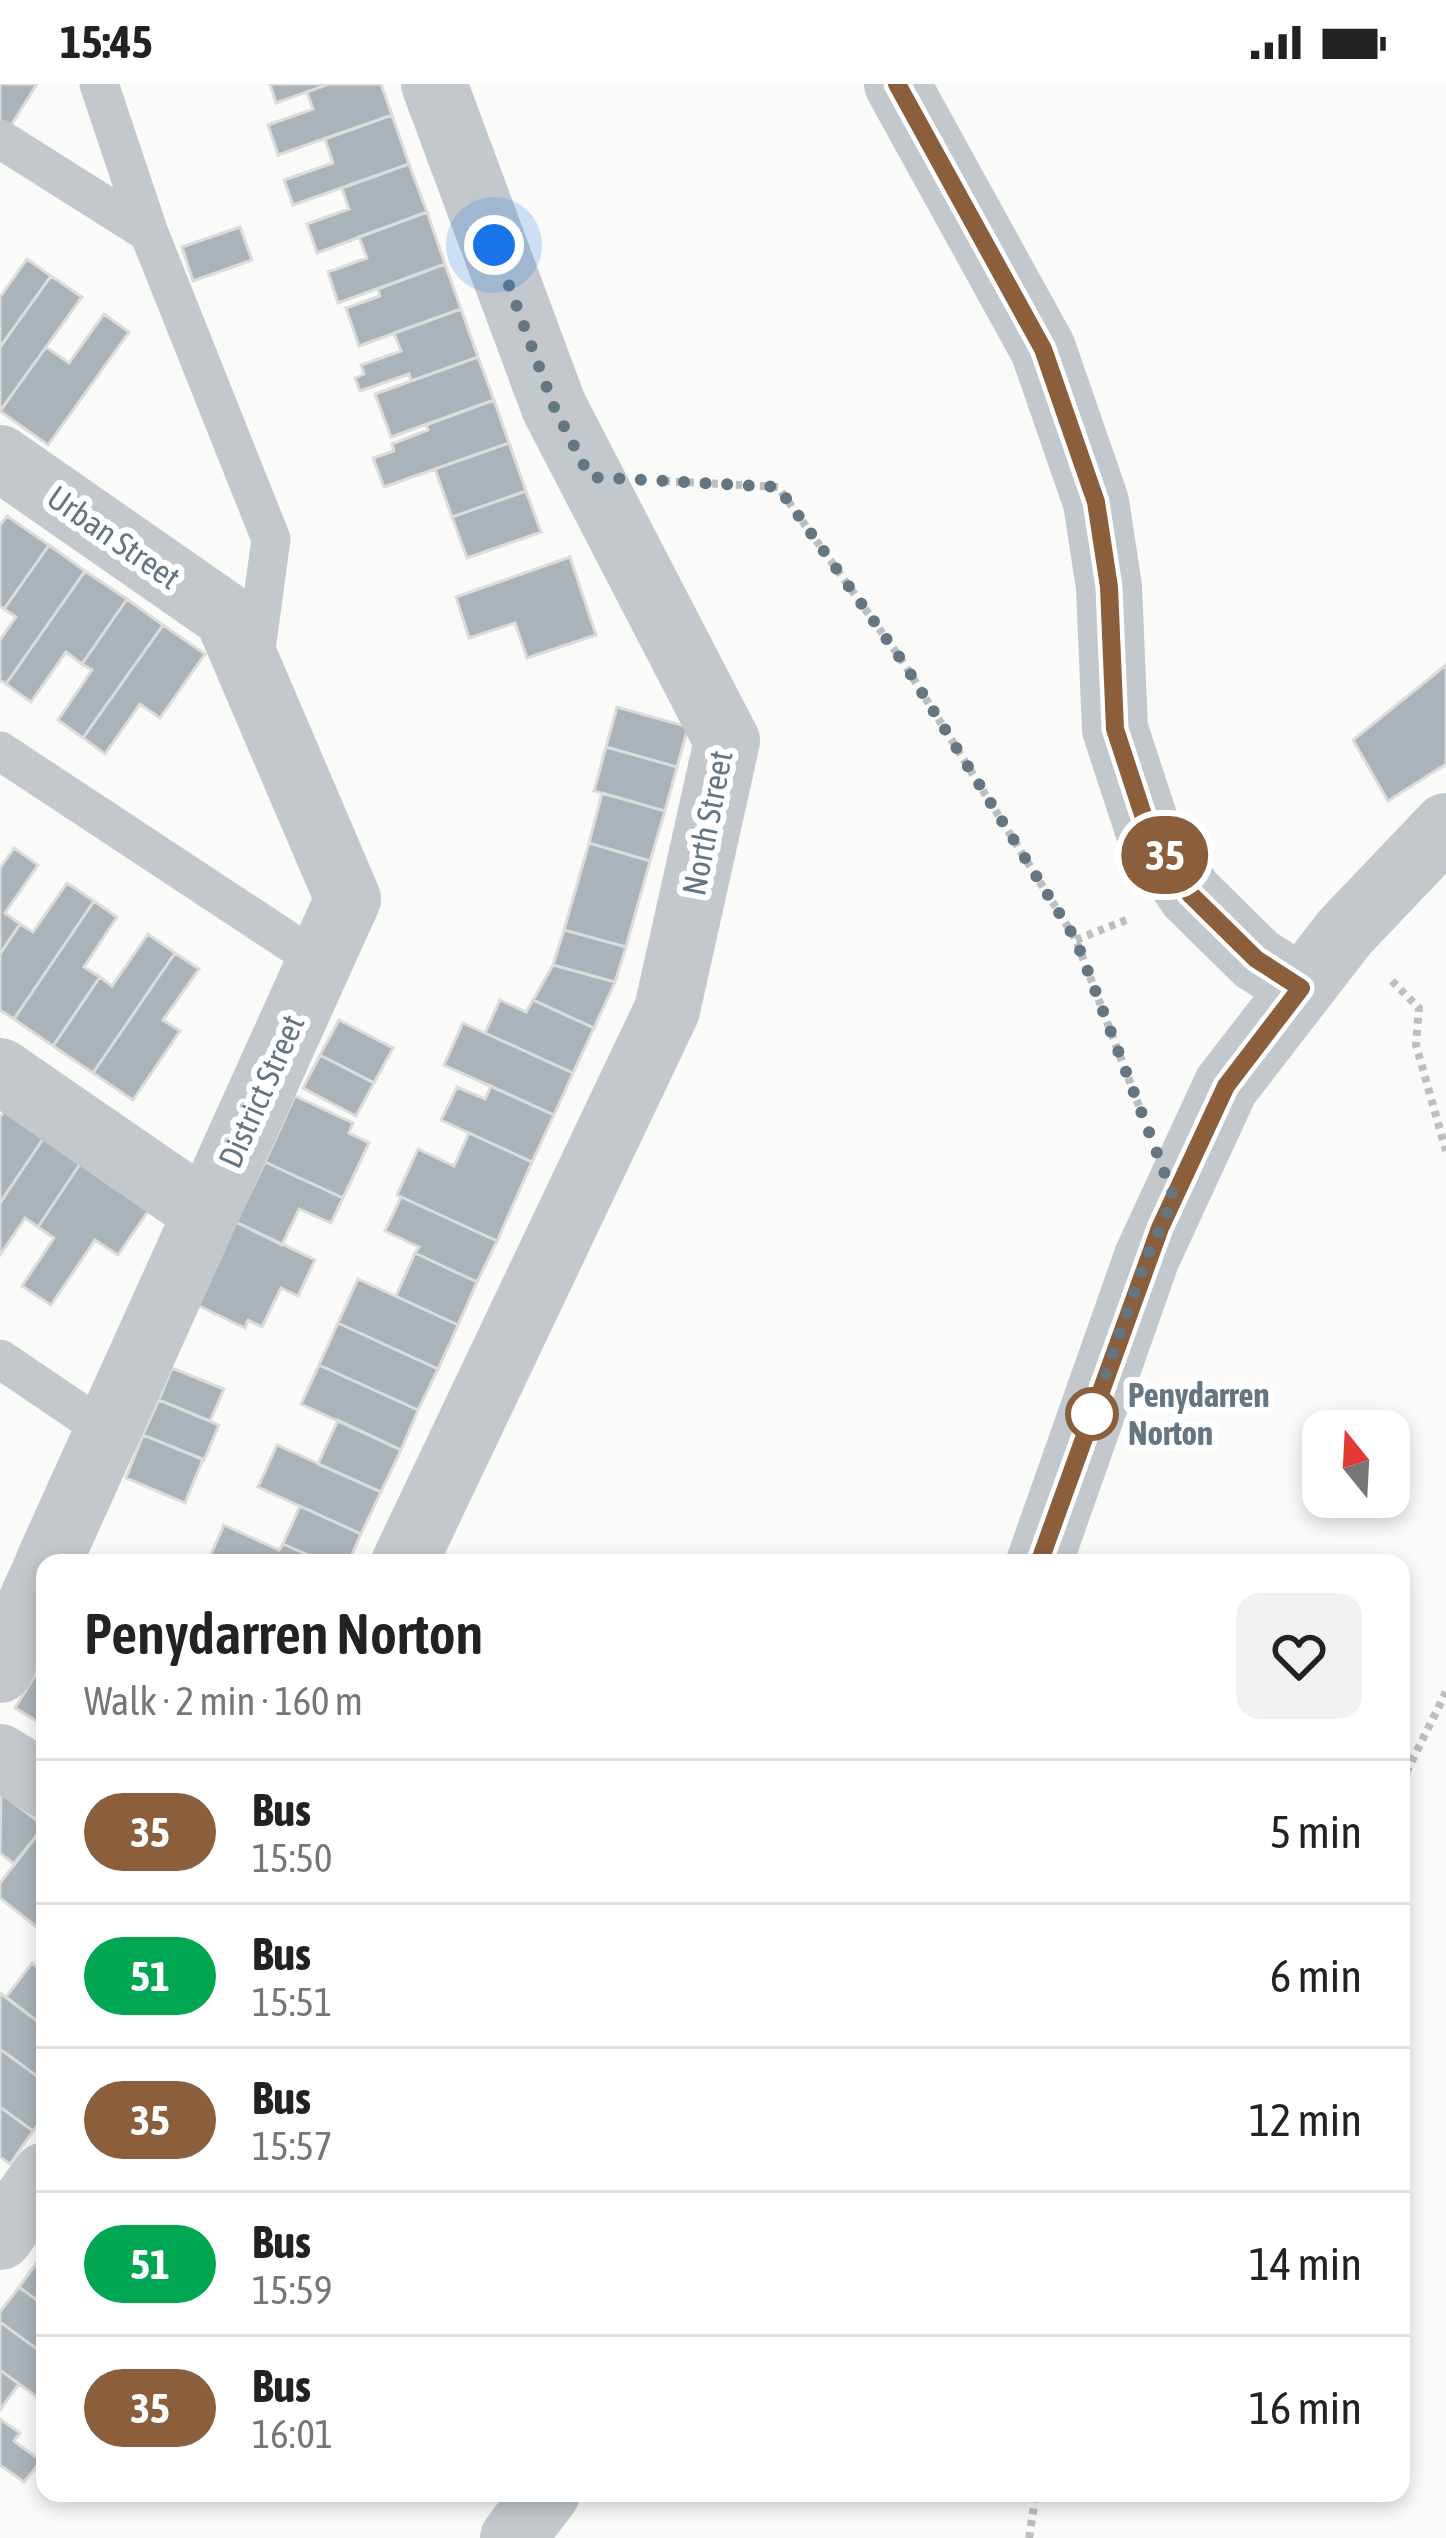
<!DOCTYPE html>
<html lang="en">
<head>
<meta charset="utf-8">
<style>
  :root { --surface:#fff; --page:#f2f2f2; --text:#222; --muted:#767676; --line:#e0e0e0 }
  body { margin:0; font-family:"Asap Condensed",sans-serif; background:var(--page); color:var(--text); height:100vh; display:flex; flex-direction:column; font-size:45px; white-space:nowrap }
  * { box-sizing:border-box; margin:0 }
  p { font-size:39px; color:var(--muted) }
  .icon { flex:none; width:66px; height:66px; fill:none; stroke:currentColor; stroke-width:2; stroke-linecap:round; stroke-linejoin:round }
  .map { position:relative; flex:1; overflow:hidden }
  .details { position:absolute; left:36px; top:1470px; width:1374px; height:948px; display:flex; flex-direction:column; background:var(--surface); border-radius:24px; box-shadow:0 6px 18px #0003 }
  .details>* { flex:none }
  .badge { padding:0 24px; border-radius:39px; font-size:42px; line-height:78px }
  .needle { width:78px; rotate:342deg }
  .buttons { position:absolute; left:1302px; top:1326px; display:grid; gap:24px }
  .buttons a { display:grid; place-items:center; width:108px; height:108px; border-radius:24px; background:var(--surface); box-shadow:0 6px 18px #0003; font-size:60px }
  .you { position:absolute; width:60px; height:60px; margin:-30px; border:9px solid #fff; border-radius:50%; background:#1a73e8; box-shadow:0 0 0 18px #1a73e833 }
  .map>.badge { position:absolute; translate:-50% -50%; box-shadow:0 0 0 6px #fff }
  .round { display:grid; place-items:center; flex:none; width:126px; height:126px; border-radius:24px; background:var(--page) }
  .headline { display:flex; align-items:center; justify-content:space-between; height:204px; padding:0 48px }
  h1 { font-size:57px; font-weight:600; line-height:90px }
  ul { padding:0; list-style:none }
  li { display:flex; align-items:center; gap:36px; height:144px; padding:0 48px; border-top:3px solid var(--line) }
  li div { flex:1 }
  li b { display:block; font-size:45px }
  li em { font-style:normal }
  li .badge { min-width:132px; font-weight:700; text-align:center }
  .status { display:flex; justify-content:space-between; align-items:center; height:84px; padding:0 60px; background:var(--surface); direction:ltr }
  .status svg { height:33px; fill:currentColor }
  .map>svg:first-child { display:block }
</style>
</head>
<body>
<div class="status"><b>15:45</b><svg viewBox="0 0 49 12"><path d="M0 12V9h3v3zM5 12V6h3v6zM10 12V3h3v9zM15 12V0h3v12zM26 1h20v11H26zM47 4h2v5h-2z"/></svg></div>
<div class="map">
<svg width="1446" height="2454" viewBox="0 0 1446 2454">
  <rect width="100%" height="100%" fill="#fafaf8"/>
  <path fill="#aab3b9" stroke="#dcdcda" stroke-width="3" d="M0 0H37L8 46 0 41Z
    M270 0H329L276 19Z
    M329 0H381L392 31 278 71 268 41 313 25 307 8Z
    M392 31 409 80 293 121 284 96 333 79 325 55Z
    M409 80 427 128 317 169 307 140 349 125 342 104Z
    M427 128 445 180 338 219 328 188 367 174 359 153Z
    M240 143 252 176 193 197 182 163Z
    M27 175 51 192 0 263V213Z
    M445 180 461 225 359 262 346 224 380 212 378 205Z
    M51 192 82 213 0 327V263Z
    M461 225 478 273 411 297 409 290 360 307 355 294 364 290 361 281 401 267 394 249Z
    M104 230 129 248 48 361 0 327 46 263 69 279Z
    M478 273 494 316 391 353 375 310Z
    M494 316 509 359 384 403 373 374 394 367 392 360 428 346 426 341Z
    M509 359 526 407 452 433 435 385Z
    M526 407 541 448 467 474 452 433Z
    M7 432 49 461 4 525 0 522V441Z
    M49 461 85 487 6 600 0 596V556L16 533 4 525Z
    M570 473 596 551 527 574 515 539 469 554 456 513Z
    M85 487 127 515 82 580 66 568 31 618 6 600Z
    M127 515 163 541 83 654 58 636 92 586 82 580Z
    M163 541 205 570 160 634 140 620 105 670 83 654Z
    M1446 581V680L1388 717 1353 656Z
    M617 623 688 643 677 683 606 663Z
    M606 663 677 683 665 727 594 707Z
    M602 709 665 727 650 777 589 759Z
    M589 759 650 777 626 863 564 846Z
    M14 764 38 781 5 829 20 840 0 870V784Z
    M67 799 94 817 14 935 0 926V870L20 840 33 848Z
    M94 817 117 833 84 883 100 893 53 962 14 935Z
    M564 846 626 863 615 898 553 881Z
    M148 850 175 869 93 989 53 962 100 893 112 902Z
    M175 869 199 885 163 936 180 947 133 1016 93 989Z
    M553 881 615 898 594 944 533 916Z
    M500 916 526 928 533 916 594 944 573 989 485 949Z
    M339 936 393 964 374 999 320 971Z
    M463 939 573 989 554 1031 444 981Z
    M320 971 374 999 356 1032 303 1004Z
    M491 1002 554 1031 532 1078 441 1036 457 1003 485 1015Z
    M295 1012 353 1039 349 1049 369 1059 343 1114 265 1078Z
    M8 1022 47 1049 0 1119V1033Z
    M47 1049 84 1074 38 1143 25 1134 0 1171V1119Z
    M469 1049 532 1078 497 1157 397 1111 418 1065 454 1082Z
    M84 1074 153 1120 118 1171 95 1156 51 1221 22 1202 54 1154 38 1143Z
    M265 1078 343 1114 331 1139 299 1125 282 1161 236 1138Z
    M401 1113 497 1157 477 1198 415 1169 419 1163 385 1147Z
    M236 1138 315 1176 298 1212 281 1204 262 1243 248 1236 245 1244 197 1221Z
    M415 1169 477 1198 458 1241 396 1212Z
    M358 1195 458 1241 438 1285 338 1239Z
    M338 1239 438 1285 418 1326 319 1281Z
    M319 1281 418 1326 401 1366 301 1320Z
    M172 1284 224 1305 210 1337 159 1316Z
    M159 1316 219 1341 204 1376 143 1351Z
    M338 1336 401 1366 381 1408 318 1380Z
    M143 1351 203 1375 185 1419 126 1394Z
    M277 1361 381 1408 361 1450 258 1403Z
    M300 1422 361 1450 348 1479H326L283 1460Z
    M224 1441 279 1466 283 1460 326 1479H207Z
    M44 1577 45 1578V1642L15 1624Z
    M1 1709 44 1742 14 1780 0 1769Z
    M44 1742 45 1837 39 1845 0 1814V1799Z
    M32 1879 45 1889V1943L6 1913Z
    M0 1909 45 1943V1998L0 1965Z
    M0 1965 45 1998V2031L33 2047 0 2023Z
    M0 2023 33 2047 10 2080 0 2073Z
    M41 2173 45 2175V2222L19 2203Z
    M19 2203 45 2222V2271L0 2238V2228Z
    M0 2238 45 2271V2319L0 2286Z
    M0 2286 19 2300 0 2326Z
    M0 2335 20 2349 14 2357 41 2377 24 2398 0 2381Z"/>
  <g fill="none" stroke-linecap="round" stroke-linejoin="round">
    <path stroke="#bbbfc2" stroke-width="8" stroke-dasharray="6 6" stroke-linecap="butt" d="M664 397 778 403 903 578 1076 856 1142 1030
      M1076 856 1131 834
      M1392 897 1419 924 1416 961 1446 1067
      M1401 1699 1446 1608
      M1029 2454 1036 2409"/>
    <path stroke="#c3c8cc" stroke-width="39" d="M99 0 149 149 271 455 254 580
      M0 55 149 149
      M0 667 320 878
      M0 1275 108 1348"/>
    <path stroke="#c3c8cc" stroke-width="66" d="M0 374 227 532 348 815 48 1479
      M0 987 206 1129
      M404 1479 667 926 727 657 554 323 434 0
      M0 1586 45 1487
      M0 1673 45 1701
      M0 2153 45 2091"/>
    <path stroke="#c3c8cc" stroke-width="66" d="M897 0 1043 265 1096 418 1109 503 1115 645 1148 746 1190 810 1256 875 1301 904
      M1039 1479 1147 1173 1226 1002 1345 848 1446 742
      M513 2454 547 2409"/>
  </g>
  <g fill="none" stroke-linecap="round" stroke-linejoin="round">
    <g stroke="#fff" stroke-width="27">
      <path id="line" d="M897 0 1043 265 1096 418 1109 503 1115 645 1148 746 1190 810 1256 875 1301 904 1226 1002 1160 1144 1039 1479"/>
    </g>
    <use href="#line" stroke="#8b5e3c" stroke-width="18"/>
    <path stroke="#657683" stroke-width="12" stroke-dasharray="0 21.6" d="M494 161 554 323 590 393 778 403 903 578 1076 856 1174 1114 1147 1173 1085 1348 1092 1330"/>
  </g>
  <circle fill="#fff" stroke="#8b5e3c" stroke-width="6" cx="1092" cy="1330" r="24"/>
  <g text-anchor="middle" stroke-width="12" stroke-linejoin="round" paint-order="stroke">
    <g font-size="33" fill="#657683" stroke="#fff">
      <text transform="translate(114 453) rotate(35)" y="12">Urban Street</text>
      <text transform="translate(707 739) rotate(-79)" y="12">North Street</text>
      <text transform="translate(261 1007) rotate(-66)" y="12">District Street</text>
    </g>
    <g font-size="33" font-weight="bold" fill="#657683" stroke="#fff" text-anchor="start">
      <text x="1128" y="1323">Penydarren<tspan x="1128" dy="38">Norton</tspan></text>
    </g>
  </g>
</svg>
<div class="buttons">
<a><svg class="needle" viewBox="-14 -14 28 28"><path d="M0-13l5 13h-10z" fill="#e53935"/><path d="M0 13l5-13h-10z" fill="#767676"/></svg></a>
</div>
<div class="you" style="left:494px;top:161px"></div>
<b class="badge" style="left:1165px;top:771px;background:#8b5e3c;color:#fff">35</b>
<section class="details">
<div class="headline"><div><h1>Penydarren Norton</h1><p>Walk · 2 min · 160 m</p></div><a class="round"><svg class="icon" aria-label="heart" viewBox="0 0 24 24"><path d="M12 20l-8-8c-3-5 5-10 8-4 3-6 11-1 8 4z"/></svg></a></div>
<ul>
<li><span class="badge" style="background:#8b5e3c;color:#fff">35</span><div><b>Bus</b><p>15:50</p></div><em>5 min</em></li>
<li><span class="badge" style="background:#00a651;color:#fff">51</span><div><b>Bus</b><p>15:51</p></div><em>6 min</em></li>
<li><span class="badge" style="background:#8b5e3c;color:#fff">35</span><div><b>Bus</b><p>15:57</p></div><em>12 min</em></li>
<li><span class="badge" style="background:#00a651;color:#fff">51</span><div><b>Bus</b><p>15:59</p></div><em>14 min</em></li>
<li><span class="badge" style="background:#8b5e3c;color:#fff">35</span><div><b>Bus</b><p>16:01</p></div><em>16 min</em></li>
</ul>
</section>
</div>
</body>
</html>
